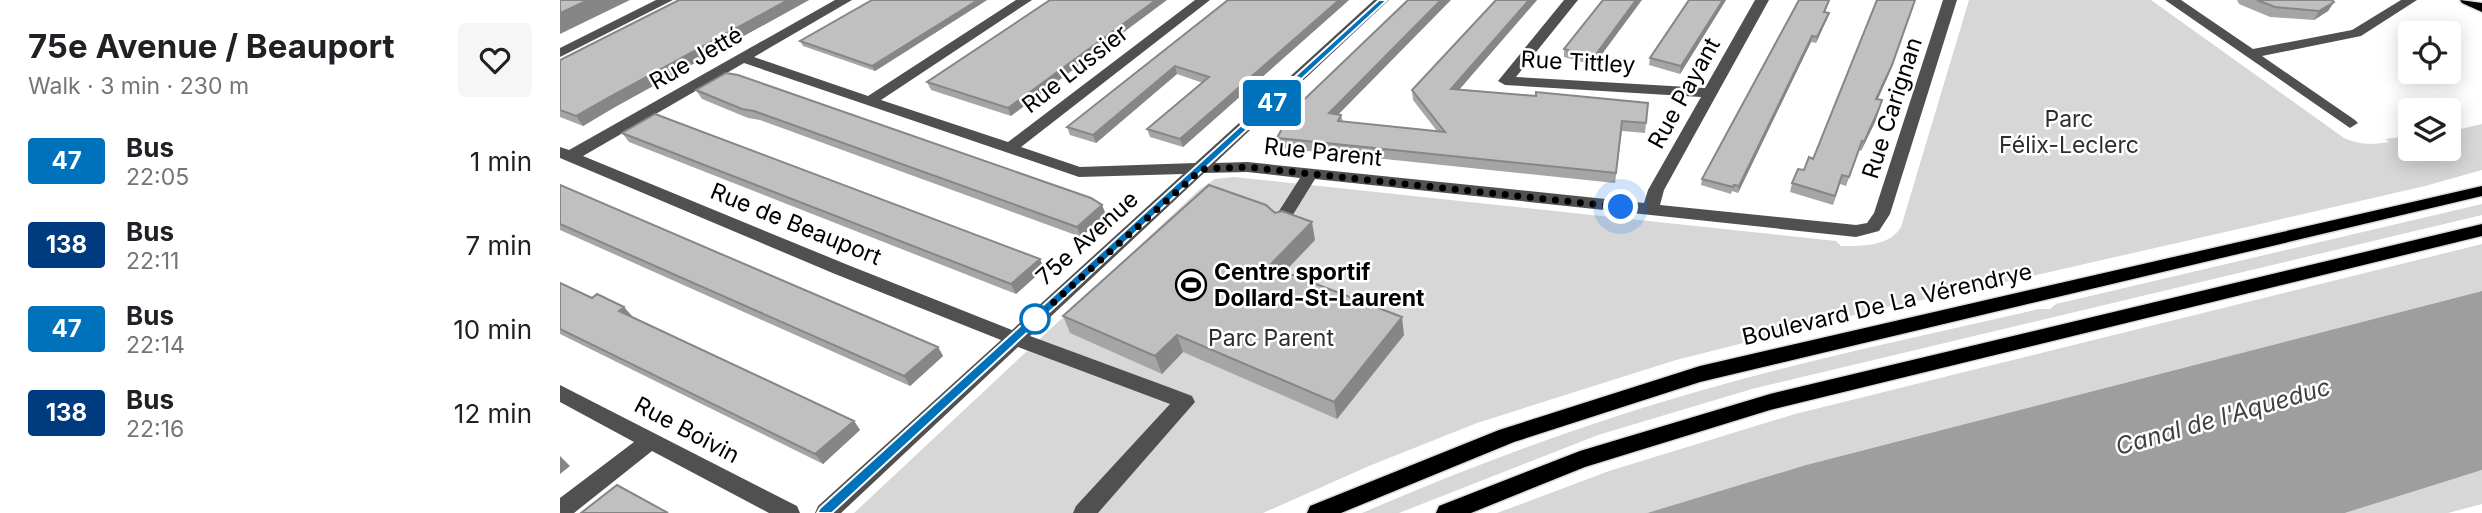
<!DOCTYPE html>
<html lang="en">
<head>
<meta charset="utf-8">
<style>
  :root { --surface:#fff; --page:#f6f6f6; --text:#202124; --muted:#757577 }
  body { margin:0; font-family:Inter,sans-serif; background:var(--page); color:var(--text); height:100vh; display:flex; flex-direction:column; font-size:26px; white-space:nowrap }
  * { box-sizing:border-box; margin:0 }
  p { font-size:23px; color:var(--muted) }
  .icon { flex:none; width:38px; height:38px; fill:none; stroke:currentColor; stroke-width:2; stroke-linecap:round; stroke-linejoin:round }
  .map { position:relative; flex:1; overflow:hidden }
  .side { display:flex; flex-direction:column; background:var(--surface); width:560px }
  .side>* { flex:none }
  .badge { padding:0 14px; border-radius:5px; font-size:24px; line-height:46px }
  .fabs { position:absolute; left:1838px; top:21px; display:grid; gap:14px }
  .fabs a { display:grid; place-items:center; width:63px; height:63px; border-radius:7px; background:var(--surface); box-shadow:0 4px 18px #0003; font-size:35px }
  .you { position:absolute; width:35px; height:35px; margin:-18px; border:5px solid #fff; border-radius:50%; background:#1a73e8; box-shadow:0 0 0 10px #1a73e833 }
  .map>.badge { position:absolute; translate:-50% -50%; box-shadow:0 0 0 4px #fff }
  .round { display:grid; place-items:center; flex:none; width:74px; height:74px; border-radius:7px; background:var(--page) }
  .headline { display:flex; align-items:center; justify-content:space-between; height:119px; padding:0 28px }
  h1 { font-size:33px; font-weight:700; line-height:52px }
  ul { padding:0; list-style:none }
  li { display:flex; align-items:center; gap:21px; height:84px; padding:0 28px }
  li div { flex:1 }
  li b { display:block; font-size:26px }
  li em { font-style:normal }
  li .badge { min-width:77px; font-weight:700; text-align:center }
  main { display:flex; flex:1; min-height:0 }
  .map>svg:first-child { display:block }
</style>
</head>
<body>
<main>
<section class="side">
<div class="headline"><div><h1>75e Avenue / Beauport</h1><p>Walk · 3 min · 230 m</p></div><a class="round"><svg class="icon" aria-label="heart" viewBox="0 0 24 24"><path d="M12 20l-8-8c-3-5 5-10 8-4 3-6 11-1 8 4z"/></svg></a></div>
<ul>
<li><span class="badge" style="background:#0072bc;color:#fff">47</span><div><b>Bus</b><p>22:05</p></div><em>1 min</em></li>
<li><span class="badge" style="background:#003b80;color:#fff">138</span><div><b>Bus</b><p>22:11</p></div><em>7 min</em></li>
<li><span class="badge" style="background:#0072bc;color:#fff">47</span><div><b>Bus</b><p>22:14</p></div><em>10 min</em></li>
<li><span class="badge" style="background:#003b80;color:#fff">138</span><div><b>Bus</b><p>22:16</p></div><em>12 min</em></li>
</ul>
</section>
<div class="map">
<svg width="1922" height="513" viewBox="0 0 1922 513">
  <rect width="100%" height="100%" fill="#fff"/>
  <path fill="#d7d7d7" d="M1409 0H1591L1784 138C1801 145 1811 145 1829 142L1825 139 1850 136V149H1888V132L1922 124V170L1865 186 1709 222 1402 292 1318 309 1116 360 917 423 809 466 703 513H294L640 189 655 179 674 177 1276 241 1281 246C1301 246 1329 247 1341 227Z
    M1922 204V215L1192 389 1038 435 839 513H802C914 465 1026 423 1143 390 1254 358 1367 335 1479 309H1490L1496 304Z
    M1922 244V291L1246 465 1087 513H937L1049 471 1235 414Z
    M1922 470V504L1888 513H1785Z"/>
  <path fill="#9e9e9e" d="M1922 291V470L1785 513H1087L1246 465Z"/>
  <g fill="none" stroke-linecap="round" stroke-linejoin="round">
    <g stroke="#dbdbdb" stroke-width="3">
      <path id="major" d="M1900 0 1922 3V12L1902 3Z
        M1922 186V196L1140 382 954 442 781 513H747L750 506 939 430 1140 366Z
        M1922 224V236L1210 410 1025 467 911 513H876L879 506 1020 451 1210 394Z"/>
    </g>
    <path fill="#505050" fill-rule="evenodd" d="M96 0H113L0 57V48Z
      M275 0H292L194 57 308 96 456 0H472L321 100 448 142 635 0H650L461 147 520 167 635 163 814 0H829L655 163 687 162 1084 203 1088 190 1141 97 945 85 938 81 1004 0H1018L956 77 1145 88 1195 0H1209L1104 190 1100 205 1296 225 1307 223 1314 213 1383 0H1397L1330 214 1319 231 1296 237 755 179 726 226 720 228 712 222 740 178 687 172 644 173 470 336 611 388 632 396 635 402 538 513H513L516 506 610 404 458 347 281 513H255L258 506 441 340 275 274 0 158V147L9 150ZM184 63 519 177 623 174 452 330 288 265 23 156Z
      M1605 0H1621L1693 49 1792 30 1841 0H1857L1801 36 1702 56 1795 120 1798 123 1790 128Z
      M0 385 237 506 240 513H209L92 451 14 513H0V498L74 442 0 402Z"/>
    <use href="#major" fill="#000" fill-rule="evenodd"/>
  </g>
  <path fill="#a5a5a5" d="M119 0H249L55 107 23 126 0 117V60Z
    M312 0H427L315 71 243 46 240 41Z
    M490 0 451 116 371 90 367 82Z
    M668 0H789L623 147 590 137 587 129 643 83 617 74 536 143 510 135 507 127Z
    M936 0H977L899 89 976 96 1088 103 1085 133 1062 131 1055 183 719 148 717 138 779 114 781 115 783 122 877 131 853 100 852 90Z
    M1129 0H1166L1120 74 1089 65 1090 58Z
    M1239 0H1270L1265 12 1269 13 1267 19 1256 43 1251 42 1178 193 1172 191 1171 194 1141 185 1142 179Z
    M1677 0H1772L1774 2 1768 11 1754 20 1710 17 1679 4Z
    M1045 48 1034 65 1004 57V49Z
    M1329 74 1318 99 1316 120 1301 151 1299 150 1286 186 1280 184 1273 205 1230 192 1232 183Z
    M136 90 542 205 546 215 521 237 200 120 188 118 142 99Z
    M62 133 480 259 484 269 456 294 69 142Z
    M0 185 378 347 383 356 350 386 0 230Z
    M715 213 755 240 724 272 844 335 777 419 623 352 602 374 510 333 503 316Z
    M0 283 32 298 64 307 72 317 294 421 300 430 263 464 0 334Z"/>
  <path fill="#868686" d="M28 0H70L0 34V13Z
    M228 0H249L55 107 23 126 16 116 48 98Z
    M418 0H427L315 71 312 66Z
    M596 0H607L451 116 448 108Z
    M779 0H789L623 147 620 139Z
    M881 0H891L770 123 769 113Z
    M969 0H977L892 98 891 89Z
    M1076 0H1082L1034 65V57Z
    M1163 0H1166L1120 74 1121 66Z
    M1355 0 1329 74 1314 107 1316 99Z
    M1774 2 1768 11 1754 20 1759 11Z
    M1269 13 1267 19 1256 43 1257 37Z
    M1252 36 1251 42 1178 193 1179 186Z
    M615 66 617 74 536 143 533 135Z
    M1322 100 1316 120 1301 151 1304 142Z
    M542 205 546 215 521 237 517 227Z
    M752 222 755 240 713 284 709 266Z
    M480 259 484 269 456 294 451 284Z
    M64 307 73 317 59 311Z
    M842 317 844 335 777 419 774 402Z
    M617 335 623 352 602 374 595 356Z
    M378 347 383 356 350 386 344 376Z
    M294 421 300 430 263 464 255 454Z
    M0 456 10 466 0 474Z"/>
  <path fill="#c0c0c0" stroke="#868686" stroke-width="2" d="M0 0H28L0 13Z
    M119 0H228L48 98 16 116 0 110V60Z
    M312 0H418L312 66 240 41Z
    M490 0H596L448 108 367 82Z
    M668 0H779L620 139 587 129 649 77 615 66 533 135 507 127Z
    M848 0H881L769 113 781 115 778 121 885 132 852 90 936 0H969L891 89 976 96V92L1088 103 1086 123 1062 121 1056 173 717 138 731 112Z
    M1043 0H1076L1034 57 1004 49Z
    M1129 0H1163L1121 66 1090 58Z
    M1239 0H1269L1264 12 1269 13 1257 37 1252 36 1179 186 1174 185 1173 187 1142 179Z
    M1317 0H1355L1332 65 1316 99 1322 100 1318 111 1304 142 1302 141 1289 177 1282 175 1275 196 1232 183 1238 169 1244 170 1249 157 1253 159Z
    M1697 0H1772L1774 2 1759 11 1715 7Z
    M166 73 178 75 531 198 542 205 517 227 194 111 182 109 136 90Z
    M95 114 480 259 451 284 62 133Z
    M0 185 378 347 344 376 0 224Z
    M649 185 706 205 715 213 722 211 752 222 709 266 842 317 774 402 617 335 595 356 503 316Z
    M0 283 32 298 37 294 64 307 59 311 294 421 255 454 0 329Z
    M57 485 108 513H21Z"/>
  <path fill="#0072bc" stroke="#fff" stroke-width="2" d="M819 0H827L272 513H257L260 508Z"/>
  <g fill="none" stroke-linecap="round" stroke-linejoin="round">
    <path stroke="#000" stroke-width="7" stroke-dasharray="0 12.6" d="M475 319 642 169 687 167 1061 207"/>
  </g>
  <defs>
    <g id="stadium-ring" transform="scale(1.575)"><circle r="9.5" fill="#fff" stroke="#000" stroke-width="1.5"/><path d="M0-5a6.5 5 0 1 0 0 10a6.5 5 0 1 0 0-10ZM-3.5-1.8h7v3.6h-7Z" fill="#000"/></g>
  </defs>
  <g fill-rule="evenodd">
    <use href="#stadium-ring" x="631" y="285"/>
  </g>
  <circle fill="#fff" stroke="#0072bc" stroke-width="3.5" cx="475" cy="319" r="14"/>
  <g text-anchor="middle" stroke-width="5" stroke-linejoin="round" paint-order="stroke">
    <g font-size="23" fill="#000" stroke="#fff">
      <text transform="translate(136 58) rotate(-30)" y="8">Rue Jetté</text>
      <text transform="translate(1018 62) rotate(3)" y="8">Rue Tittley</text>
      <text transform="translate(515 69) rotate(-38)" y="8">Rue Lussier</text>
      <text transform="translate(1124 93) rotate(-61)" y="8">Rue Payant</text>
      <text transform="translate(1332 108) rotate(-72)" y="8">Rue Carignan</text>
      <text transform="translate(763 152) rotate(6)" y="8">Rue Parent</text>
      <text transform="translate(236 224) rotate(22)" y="8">Rue de Beauport</text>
      <text transform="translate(527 238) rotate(-42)" y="8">75e Avenue</text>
      <text transform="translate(1327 304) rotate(-13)" y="8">Boulevard De La Vérendrye</text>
      <text transform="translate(127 430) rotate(28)" y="8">Rue Boivin</text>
    </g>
    <g font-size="23" fill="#2e2e2e" stroke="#fff">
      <text x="1509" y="127">Parc<tspan x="1509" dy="26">Félix-Leclerc</tspan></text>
      <text x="711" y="346">Parc Parent</text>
    </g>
    <g font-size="23" font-weight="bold" fill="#000" stroke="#fff" text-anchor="start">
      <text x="654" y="280">Centre sportif<tspan x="654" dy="26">Dollard-St-Laurent</tspan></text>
    </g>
    <g font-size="24" font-style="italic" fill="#3f3f3f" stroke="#fff">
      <text transform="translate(1663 417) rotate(-16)" y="8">Canal de l'Aqueduc</text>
    </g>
  </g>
</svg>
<div class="fabs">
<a><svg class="icon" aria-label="locate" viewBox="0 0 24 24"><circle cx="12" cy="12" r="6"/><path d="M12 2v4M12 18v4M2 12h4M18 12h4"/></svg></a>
<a><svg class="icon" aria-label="layers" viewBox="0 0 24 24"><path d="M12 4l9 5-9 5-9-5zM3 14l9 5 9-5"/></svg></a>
</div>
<div class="you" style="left:1061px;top:207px"></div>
<b class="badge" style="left:712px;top:103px;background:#0072bc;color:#fff">47</b>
</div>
</main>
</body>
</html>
